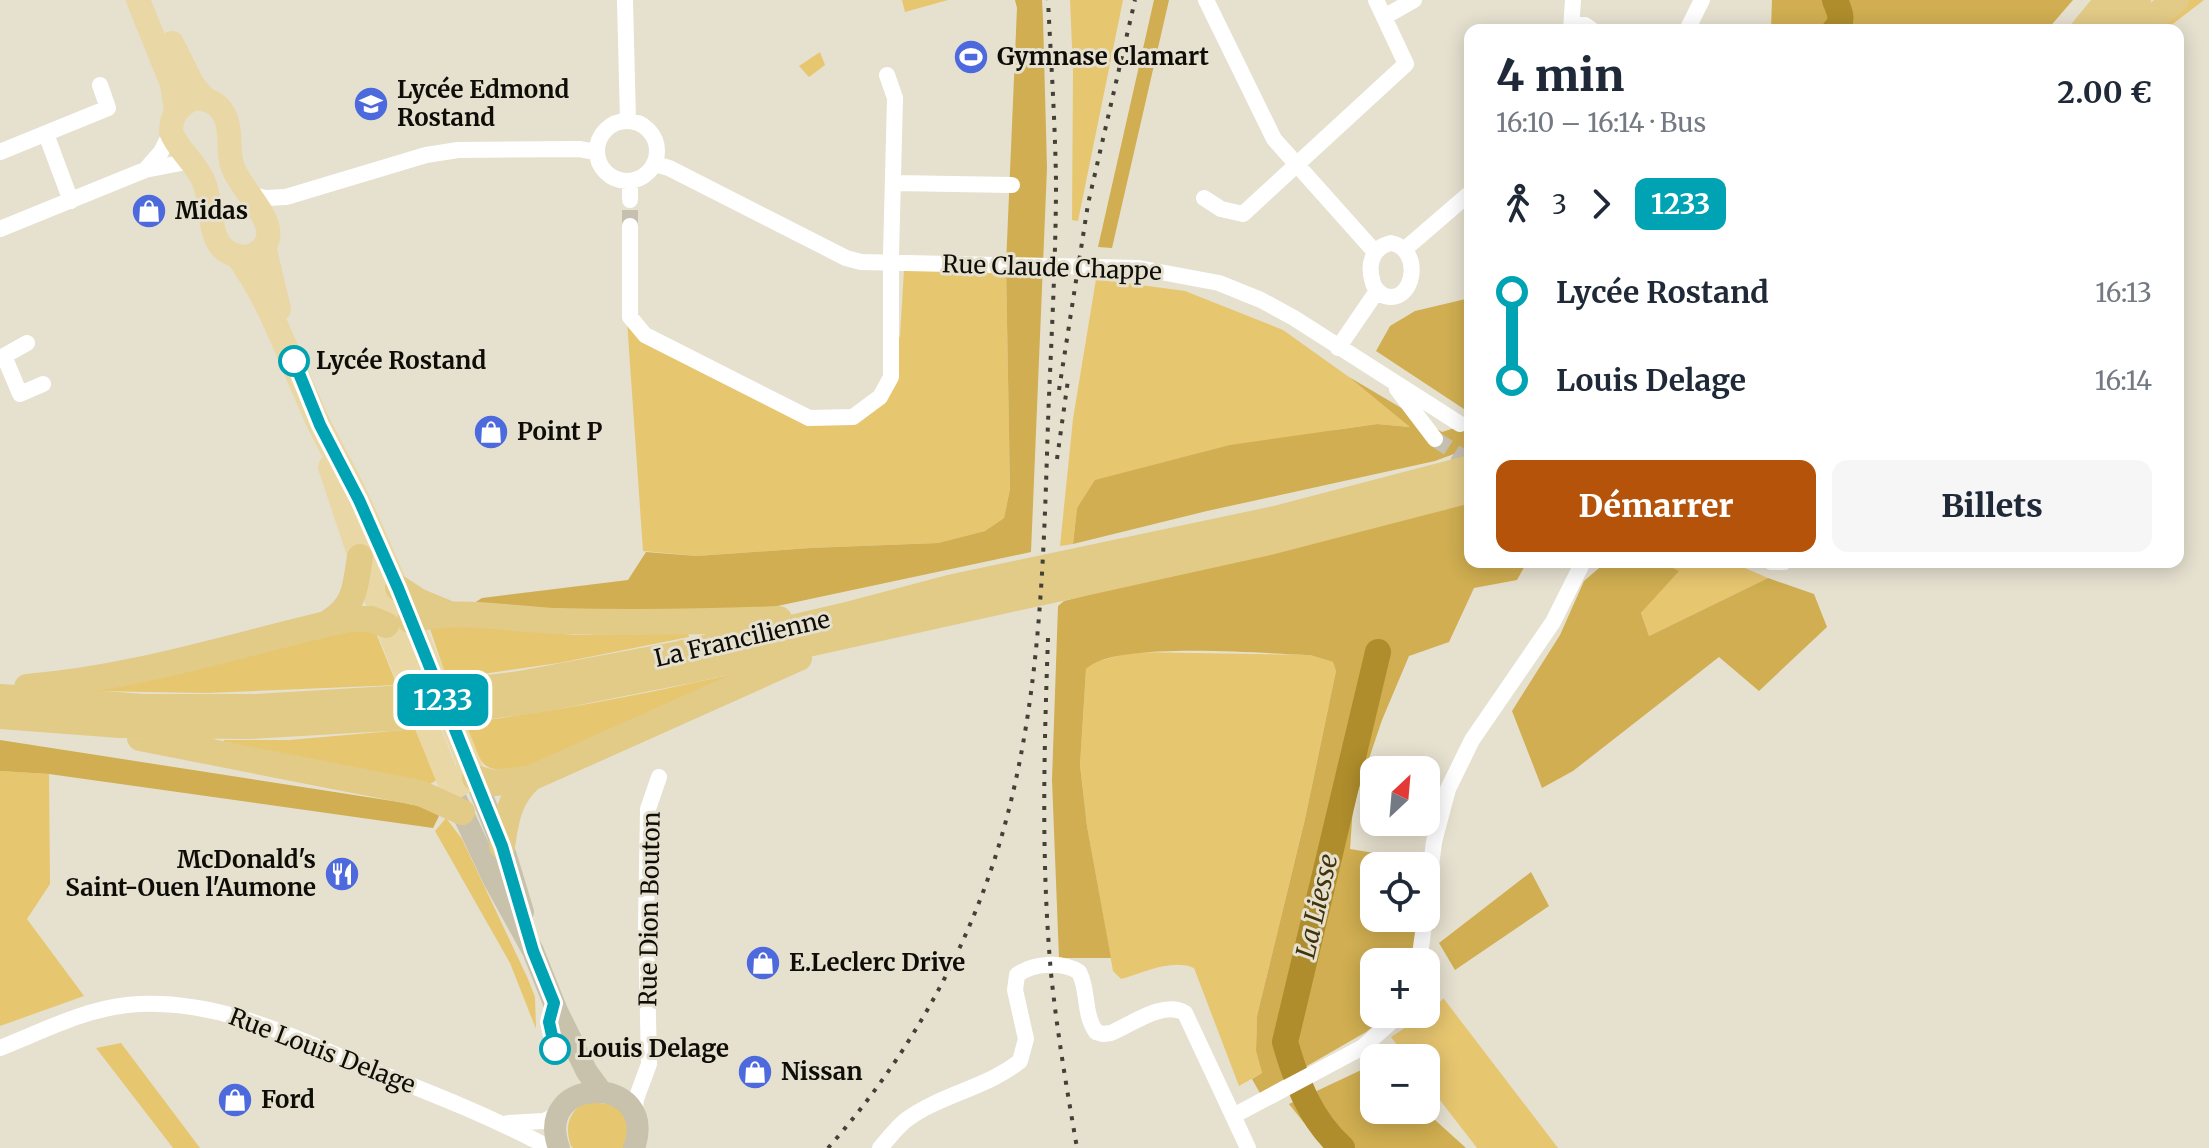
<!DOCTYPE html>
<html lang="fr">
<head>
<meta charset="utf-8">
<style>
  :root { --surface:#fff; --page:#f6f6f7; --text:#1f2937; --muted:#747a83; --accent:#b45309 }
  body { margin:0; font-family:Merriweather,serif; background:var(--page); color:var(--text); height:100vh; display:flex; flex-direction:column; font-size:30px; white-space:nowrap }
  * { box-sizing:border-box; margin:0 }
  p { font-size:26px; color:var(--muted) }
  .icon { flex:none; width:44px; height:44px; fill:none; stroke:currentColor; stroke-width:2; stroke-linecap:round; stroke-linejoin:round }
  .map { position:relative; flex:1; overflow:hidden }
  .details { position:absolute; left:1464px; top:24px; width:720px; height:544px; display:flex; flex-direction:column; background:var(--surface); border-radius:16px; box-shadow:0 4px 20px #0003 }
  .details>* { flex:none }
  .badge { padding:0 16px; border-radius:12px; font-size:28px; line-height:52px }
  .needle { width:52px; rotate:26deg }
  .fabs { position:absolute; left:1360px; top:756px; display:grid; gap:16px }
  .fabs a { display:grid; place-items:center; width:80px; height:80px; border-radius:16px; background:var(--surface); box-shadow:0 4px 20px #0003; font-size:40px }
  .map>.badge { position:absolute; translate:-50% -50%; box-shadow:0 0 0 4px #fff }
  .legs { display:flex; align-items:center; gap:12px; height:88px; padding:0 32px; font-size:26px }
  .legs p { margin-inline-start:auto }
  .overview { display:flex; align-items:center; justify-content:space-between; height:136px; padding:0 32px }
  h1 { font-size:44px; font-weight:800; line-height:60px }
  .primary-button { display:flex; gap:16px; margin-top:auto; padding:16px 32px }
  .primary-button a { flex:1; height:92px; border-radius:16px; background:var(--accent); color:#fff; font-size:32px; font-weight:800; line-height:92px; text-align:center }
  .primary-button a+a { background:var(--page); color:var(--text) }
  ul { padding:0 32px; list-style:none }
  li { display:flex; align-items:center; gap:28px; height:88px; font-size:30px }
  li i { display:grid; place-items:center; width:12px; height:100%; margin:0 10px; background:currentColor }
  li i::after { content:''; width:20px; height:20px; margin:-10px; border:6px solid; border-radius:50%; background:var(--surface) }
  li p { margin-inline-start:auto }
  li:first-child i { background:linear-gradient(#0000 50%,currentColor 0) }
  li:last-child i { background:linear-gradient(currentColor 50%,#0000 0) }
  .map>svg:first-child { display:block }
</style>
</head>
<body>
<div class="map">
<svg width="2209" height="1148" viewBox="0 0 2209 1148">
  <rect width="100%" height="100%" fill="#e6e0cf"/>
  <path fill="#e7c670" d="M902 0H948L905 12Z
    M1070 0H1123L1078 221 1072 220 1073 71Z
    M2188 0H2204L2165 30H2149Z
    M820 52 825 65 809 77 799 66Z
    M1006 265 1010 489 1004 518 985 531 938 543 810 548 697 556 643 551 627 321 817 419 854 412 881 385 900 336 904 270Z
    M1096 279 1185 291 1283 330 1349 377 1412 427 1377 424 1340 429 1096 480 1077 508 1073 544 1060 546 1073 419Z
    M1661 562H1731L1768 578 1649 636 1641 613 1678 571Z
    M428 623 576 635 688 633 689 637 559 663 447 679Z
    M348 629 376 633 397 685 207 693 92 691Z
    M1132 652 1310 655 1333 662 1336 671 1305 819 1257 1016 1256 1051 1262 1073 1239 1086 1194 968C1173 958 1142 973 1121 979L1113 971 1087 826 1080 765 1086 669 1092 663Z
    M737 673 528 770C476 772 484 768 465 723 557 711 647 694 737 673Z
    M415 729 437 780 430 784 223 745 224 740H289Z
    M0 771 49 774 50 884 27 919 84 996 0 1026Z
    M446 818 462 839 528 979 535 997 536 1029 510 963 435 831Z
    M1444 998V999L1558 1148H1477L1426 1082V1058H1407L1391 1037 1426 1014Z
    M121 1043 200 1148H173L96 1048Z
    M587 1101 618 1106 629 1123 624 1148H573L571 1146C564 1126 569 1111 587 1101Z"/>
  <path fill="#d0ae51" d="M1015 0H1042L1043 19 1047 168 1031 552 754 611 660 613 471 605 482 598 628 580 646 552 697 556 810 548 938 543 985 531 1004 518 1010 489 1006 265 1017 8Z
    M1154 0H1169L1112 248 1098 247Z
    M1772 0H2073L2047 30H1771Z
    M1470 298V413L1376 351 1390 326 1415 311Z
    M1349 377 1442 432 1470 423V448L1435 461 1207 511 1073 544 1077 508 1095 480 1230 445 1377 424 1410 427Z
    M1470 499V562H1527L1517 580 1474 588 1449 642 1409 656 1382 720 1353 806 1350 849 1423 861V866H1374V918H1417L1412 962H1374V1014H1388L1366 1032 1260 1093 1252 1079 1262 1073 1256 1051 1257 1016 1305 819 1336 671 1333 662 1310 655C1266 654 1115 640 1086 669L1080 765 1087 826 1111 958H1059L1052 780 1058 606 1064 601Z
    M1606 562H1661L1679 571 1641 613 1649 636 1768 578 1814 594 1827 627 1759 691 1719 657 1573 771 1542 788 1512 711 1560 635 1584 581Z
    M0 740 399 802 433 809 439 816 433 828 49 774 0 771Z
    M1531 872 1549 906 1455 970 1439 943Z
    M1374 1064V1110H1424L1466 1148H1324L1289 1104Z"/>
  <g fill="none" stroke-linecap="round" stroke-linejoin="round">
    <path stroke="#af8d2c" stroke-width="26" d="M1835 0C1839 11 1845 20 1835 30
      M1342 1148C1310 1119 1297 1083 1285 1042L1378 652"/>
    <path stroke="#c6c0b1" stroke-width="16" stroke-dasharray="16 8" stroke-linecap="butt" d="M630 226V200
      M1435 439 1470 462"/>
    <path stroke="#fff" stroke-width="16" d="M625 0 628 121
      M1206 0 1274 139 1375 252
      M1384 17 1414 0
      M1572 24 1585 25 1592 30
      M1571 30 1573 0
      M1687 30 1702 0
      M597 151a30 30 0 1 1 60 0a30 30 0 1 1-60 0Z
      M46 134 71 201
      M0 152 108 108 100 85
      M655 164 669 168 846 258 861 262 1139 268 1219 283 1261 300 1294 318 1460 424
      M145 170 161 152 171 132
      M895 183 1012 185
      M247 194 266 198 286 197 426 155 458 150 579 149 596 152
      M1204 198 1221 209 1243 214 1406 64 1376 0
      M630 200V181
      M630 226V317L645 335 809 418 853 417 880 397 891 377V255L895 98 887 75
      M0 229 145 170 191 161
      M1391 243C1424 249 1414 305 1385 296 1380 294 1374 288 1373 283 1367 265 1372 247 1391 243Z
      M1405 249 1470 193
      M1338 348 1377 291
      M4 356 27 343
      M0 358 4 356 20 394 43 384
      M1397 389 1435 439
      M1771 562H1784
      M1426 906 1434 842 1448 789 1472 740 1553 622 1583 562
      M1419 962 1425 918
      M0 1048C41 1032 82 1010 127 1005 216 996 297 1039 377 1072 436 1095 494 1118 550 1148
      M634 1116 636 1099 649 1064 646 925 648 809 659 777
      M1233 1116 1363 1047 1400 1014
      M508 1123 544 1121 559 1114
      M880 1148C888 1139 896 1128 906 1120 941 1094 987 1088 1020 1061L1026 1039 1015 990 1017 975C1033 963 1062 961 1079 972 1089 991 1083 1013 1096 1032L1103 1034 1111 1033C1132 1024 1164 1000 1185 1013L1248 1148"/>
    <path stroke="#c8c1ac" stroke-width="22" d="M475 778 506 856 523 912
      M456 799 494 880 533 951 557 1011 587 1072 601 1091
      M559 1148C532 1074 660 1073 634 1148"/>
    <path stroke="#e9d7a5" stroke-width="24" d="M138 0 172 84 176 111
      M172 43 193 85 205 99
      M196 98C206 99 216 102 222 111 233 126 227 148 232 165 240 193 298 236 249 257 201 257 217 209 203 180 195 162 178 150 171 132 171 115 179 104 196 98Z
      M264 246 279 309
      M238 257C275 309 293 370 320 426 333 452 347 476 359 502 401 593 437 686 475 778
      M330 467 360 557 452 789 464 782 469 763"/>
    <path stroke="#e2ca87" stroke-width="26" d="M2083 30 2108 0
      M2111 30 2138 0
      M2136 30 2176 0
      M398 588 418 601 447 613
      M410 620C458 608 509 619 557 621 632 623 705 622 779 619
      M329 622C356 605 355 587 360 557
      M27 687C138 678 241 643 348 619H371L386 625
      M0 697 144 707H256L406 698 520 684 679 654 843 616 949 588 1275 519 1470 468
      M0 716 120 725 251 726 406 717 537 700 690 670 1265 543 1470 490
      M140 738 420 793 462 812
      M475 778 494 783 531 778 799 658
      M502 846C506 819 509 797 531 778"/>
    <path stroke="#434038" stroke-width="4" stroke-dasharray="4 8" stroke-linecap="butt" d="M1059 390 1088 204 1135 0
      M1057 459 1068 380
      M1048 638C1044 750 1041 861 1051 973 1057 1032 1067 1090 1077 1148
      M828 1148C914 1051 979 932 1010 805 1041 680 1044 550 1048 422 1051 342 1056 261 1056 181 1055 120 1051 60 1048 0"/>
  </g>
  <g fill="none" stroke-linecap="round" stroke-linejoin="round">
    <g stroke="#fff" stroke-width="18">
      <path id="line-1" d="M294 361 320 425 359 500 398 588 502 846 533 951 554 1003 549 1022 555 1049"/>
    </g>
    <use href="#line-1" stroke="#00a3b4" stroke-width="12"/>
  </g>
  <defs>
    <g id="stadium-disc" transform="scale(1.8)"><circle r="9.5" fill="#4c6ade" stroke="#e6e0cf"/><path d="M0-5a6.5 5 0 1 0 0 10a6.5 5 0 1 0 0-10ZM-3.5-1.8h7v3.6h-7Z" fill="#fff"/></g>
    <g id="school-disc" transform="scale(1.8)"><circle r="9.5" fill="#4c6ade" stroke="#e6e0cf"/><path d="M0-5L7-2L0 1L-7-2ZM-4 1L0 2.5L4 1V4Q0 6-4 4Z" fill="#fff"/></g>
    <g id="shop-disc" transform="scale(1.8)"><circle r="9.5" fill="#4c6ade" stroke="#e6e0cf"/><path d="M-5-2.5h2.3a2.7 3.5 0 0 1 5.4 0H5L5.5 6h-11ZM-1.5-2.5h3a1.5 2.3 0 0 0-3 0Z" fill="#fff"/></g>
    <g id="restaurant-disc" transform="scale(1.8)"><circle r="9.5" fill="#4c6ade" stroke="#e6e0cf"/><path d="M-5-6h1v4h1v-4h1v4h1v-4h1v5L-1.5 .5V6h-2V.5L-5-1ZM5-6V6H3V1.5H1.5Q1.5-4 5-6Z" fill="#fff"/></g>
  </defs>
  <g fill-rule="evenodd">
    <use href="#stadium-disc" x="971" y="57"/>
    <use href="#school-disc" x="371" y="104"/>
    <use href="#shop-disc" x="149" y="211"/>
    <use href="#shop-disc" x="491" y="432"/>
    <use href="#restaurant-disc" x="342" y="874"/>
    <use href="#shop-disc" x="763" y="963"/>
    <use href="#shop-disc" x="755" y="1072"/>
    <use href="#shop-disc" x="235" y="1100"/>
  </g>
  <g fill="#fff" stroke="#00a3b4" stroke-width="4">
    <circle cx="294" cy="361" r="14"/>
    <circle cx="555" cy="1049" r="14"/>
  </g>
  <g text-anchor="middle" stroke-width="6" stroke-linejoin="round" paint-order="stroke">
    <g font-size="24" font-weight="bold" fill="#0f0d08" stroke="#e6e0cf" text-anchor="start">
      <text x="997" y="65">Gymnase Clamart</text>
      <text x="397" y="98">Lycée Edmond<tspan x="397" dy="28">Rostand</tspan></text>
      <text x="175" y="219">Midas</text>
      <text x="517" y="440">Point P</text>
      <text x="316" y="868" text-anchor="end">McDonald's<tspan x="316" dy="28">Saint-Ouen l'Aumone</tspan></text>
      <text x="789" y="971">E.Leclerc Drive</text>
      <text x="781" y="1080">Nissan</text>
      <text x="261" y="1108">Ford</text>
    </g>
    <g font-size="24" fill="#0f0d08" stroke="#e6e0cf">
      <text transform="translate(1052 268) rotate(2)" y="8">Rue Claude Chappe</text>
      <text transform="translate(742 639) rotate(-13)" y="8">La Francilienne</text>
      <text transform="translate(650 909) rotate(-89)" y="8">Rue Dion Bouton</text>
      <text transform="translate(322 1051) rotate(21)" y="8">Rue Louis Delage</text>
    </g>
    <g font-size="24" font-weight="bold" fill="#0f0d08" stroke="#e6e0cf" text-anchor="start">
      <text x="316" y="369">Lycée Rostand</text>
      <text x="577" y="1057">Louis Delage</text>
    </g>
    <g font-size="26" font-style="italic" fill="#42330b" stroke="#e6e0cf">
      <text transform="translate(1317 906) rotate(-77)" y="9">La Liesse</text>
    </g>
  </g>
</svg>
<div class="fabs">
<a><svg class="needle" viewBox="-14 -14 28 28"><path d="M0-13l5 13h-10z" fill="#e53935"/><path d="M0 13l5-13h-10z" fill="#747a83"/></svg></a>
<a><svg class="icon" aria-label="locate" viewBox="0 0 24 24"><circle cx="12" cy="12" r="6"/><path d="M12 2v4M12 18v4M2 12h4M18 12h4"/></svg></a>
<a>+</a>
<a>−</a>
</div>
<b class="badge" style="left:443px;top:700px;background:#00a3b4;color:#fff">1233</b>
<section class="details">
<div class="overview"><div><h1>4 min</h1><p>16:10 – 16:14 · Bus</p></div><b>2.00 €</b></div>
<div class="legs"><svg class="icon" aria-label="walk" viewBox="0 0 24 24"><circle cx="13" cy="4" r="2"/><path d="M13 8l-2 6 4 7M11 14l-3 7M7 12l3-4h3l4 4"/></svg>3<svg class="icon" aria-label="forward" viewBox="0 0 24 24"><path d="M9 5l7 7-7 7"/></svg><b class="badge" style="background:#00a3b4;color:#fff">1233</b></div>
<ul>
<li><i style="color:#00a3b4"></i><b>Lycée Rostand</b><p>16:13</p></li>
<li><i style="color:#00a3b4"></i><b>Louis Delage</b><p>16:14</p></li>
</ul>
<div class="primary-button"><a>Démarrer</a><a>Billets</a></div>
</section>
</div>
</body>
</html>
